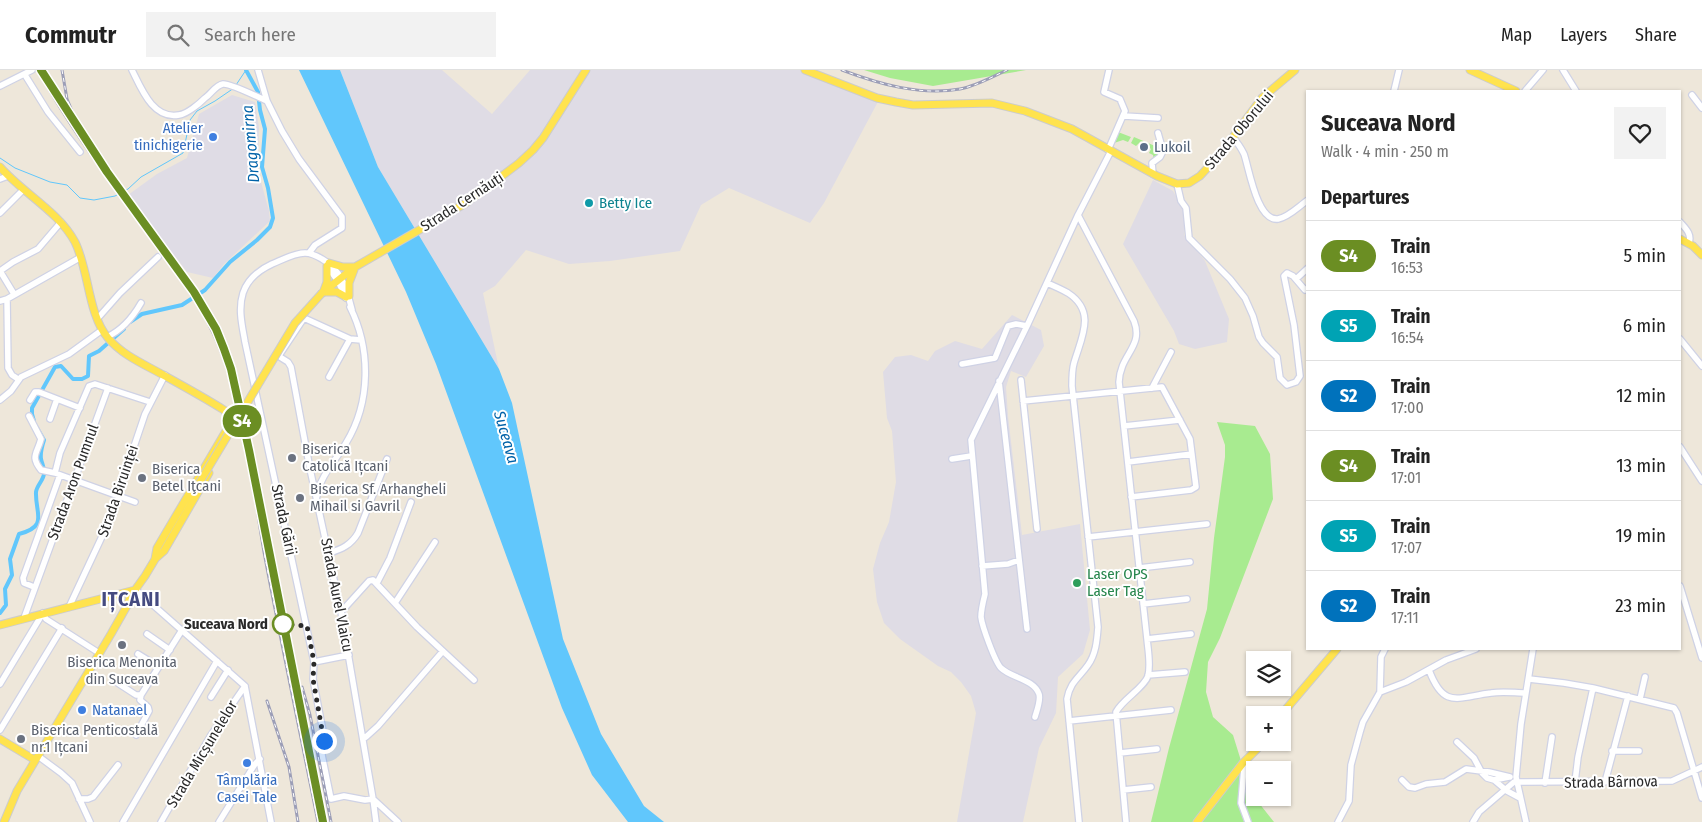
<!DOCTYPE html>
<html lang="en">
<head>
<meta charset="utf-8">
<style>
  :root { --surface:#fff; --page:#f2f2f2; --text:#222; --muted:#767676; --line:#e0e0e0 }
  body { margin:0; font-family:"Fira Sans Condensed",sans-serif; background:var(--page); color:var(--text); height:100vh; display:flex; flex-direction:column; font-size:19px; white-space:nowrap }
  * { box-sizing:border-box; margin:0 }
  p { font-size:16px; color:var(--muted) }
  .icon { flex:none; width:28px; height:28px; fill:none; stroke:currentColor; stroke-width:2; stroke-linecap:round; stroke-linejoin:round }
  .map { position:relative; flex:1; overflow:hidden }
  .sheet { position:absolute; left:1306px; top:20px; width:375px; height:560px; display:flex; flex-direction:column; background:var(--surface); border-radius:0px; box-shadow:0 1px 4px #0004 }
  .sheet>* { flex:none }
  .badge { padding:0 10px; border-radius:16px; font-size:18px; line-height:32px }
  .controls { position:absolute; left:1246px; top:581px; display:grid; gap:10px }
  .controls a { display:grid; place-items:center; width:45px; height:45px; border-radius:0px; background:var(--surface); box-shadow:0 1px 4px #0004; font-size:25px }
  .you { position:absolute; width:25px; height:25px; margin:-12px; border:4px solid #fff; border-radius:50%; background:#1a73e8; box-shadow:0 0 0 8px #1a73e833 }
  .map>.badge { position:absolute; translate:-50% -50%; box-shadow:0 0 0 2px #fff }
  h2 { padding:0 15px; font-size:19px; line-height:45px }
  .round { display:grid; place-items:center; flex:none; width:52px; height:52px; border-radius:0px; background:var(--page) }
  .head { display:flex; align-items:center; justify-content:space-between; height:85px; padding:0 15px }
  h1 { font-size:24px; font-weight:700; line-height:38px }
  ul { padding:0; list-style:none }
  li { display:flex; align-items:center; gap:15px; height:70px; padding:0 15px; border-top:1px solid var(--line) }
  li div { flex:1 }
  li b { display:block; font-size:19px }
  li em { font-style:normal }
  li .badge { min-width:55px; font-weight:700; text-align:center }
  header { display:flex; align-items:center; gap:30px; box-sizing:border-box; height:70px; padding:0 25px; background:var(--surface); border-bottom:1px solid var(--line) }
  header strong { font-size:24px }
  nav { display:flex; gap:28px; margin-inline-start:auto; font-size:18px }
  .search { width:350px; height:45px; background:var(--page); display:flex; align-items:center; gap:12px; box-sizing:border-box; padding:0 18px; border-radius:0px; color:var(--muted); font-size:19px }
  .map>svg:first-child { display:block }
</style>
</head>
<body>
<header>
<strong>Commutr</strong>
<div class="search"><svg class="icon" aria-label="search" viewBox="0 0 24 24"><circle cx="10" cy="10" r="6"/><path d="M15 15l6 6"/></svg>Search here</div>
<nav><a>Map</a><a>Layers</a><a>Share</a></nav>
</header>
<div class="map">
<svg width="1702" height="752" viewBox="0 0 1702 752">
  <rect width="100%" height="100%" fill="#eee7da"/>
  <path fill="#dfdce5" d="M340 0H442L492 44 530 0H810L881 26 824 133 810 153 729 118 701 135 680 181 610 191 569 194 526 180 495 216 483 223 499 299 378 97Z
    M232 25 255 32 259 58 258 101 269 141 270 151 224 194 213 208 187 202 128 125 157 104 187 88 199 44Z
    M1153 110 1173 121 1185 142 1184 165 1205 191 1229 249 1227 272 1195 279 1179 274 1174 261 1123 174Z
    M1012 245 1041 260 1044 276 1026 307 1011 301 1006 317 1008 346 1022 465 1080 454 1090 560 1083 584 1058 607 1056 643 1039 678 1023 752H957L976 643 971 626 961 612 951 602 938 596 900 569 884 553 877 532 873 499 880 473 889 452 896 412 892 361 887 348 883 302 895 287 911 285 928 291 935 281 955 271 982 279Z"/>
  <path fill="#a8eb90" d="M864 0H1026L933 16 890 8Z
    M1118 62 1131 67 1128 72 1123 70 1114 73Z
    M1134 67 1162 79V82L1154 90 1153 85 1149 83 1151 79 1141 71 1136 76 1131 73Z
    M1217 352 1255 356 1270 384 1273 429 1220 568 1208 592 1206 622 1213 647 1233 665 1251 723 1274 752H1151L1169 678 1207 539 1214 468 1225 387V375Z"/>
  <path fill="#61c7fc" d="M299 0H340L378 97 499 299 512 333 563 569 601 664 644 736 664 752H628L592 705 562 638 436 294 406 222Z"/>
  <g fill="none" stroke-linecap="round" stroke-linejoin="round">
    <path stroke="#61c7fc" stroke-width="1" d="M236 15 246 0
      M0 88 15 98 50 112 67 115 80 128 94 130 115 126 128 119 141 107 183 83 190 50 197 41 215 31 234 18"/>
    <path stroke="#61c7fc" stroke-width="4" d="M130 252 142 244 182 235 205 220 230 192 257 170 270 157 273 148 268 118 262 97 265 59 260 40 258 22 246 0
      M34 351 32 344V338L55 297 61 296 73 309H82L88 306 89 286 99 281 124 259
      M0 543 6 535 5 519 12 505 10 489 19 464C49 456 35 444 36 422 37 415 43 411 44 404 45 399 42 394 41 389 40 382 42 376 44 370L37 358"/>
    <g stroke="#cfd2e5" stroke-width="8">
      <path id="minor" d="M132 0C141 18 153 50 179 45 187 44 199 34 205 28 211 24 216 15 223 14 230 13 260 28 267 31
        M258 0 267 31 282 61 299 89 342 147V158L315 175 309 183
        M1563 0 1576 21
        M25 5 48 42 80 82
        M0 16 32 0
        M1394 21 1399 0
        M1525 21 1543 0
        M1692 25 1702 38
        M1124 46 1158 48
        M1233 68C1238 73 1241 78 1244 84 1249 98 1257 152 1278 149 1289 147 1299 136 1308 130
        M1108 80 1125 41 1120 29 1104 22 1109 0
        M1153 104 1152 93 1160 87 1163 81 1158 63
        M0 109 8 106
        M1177 114 1181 131 1186 138 1189 168 1230 209 1245 228 1253 246 1259 267 1263 273 1277 287 1280 308 1287 315 1296 312 1300 306 1294 255 1284 206 1287 203 1293 206 1305 220 1308 218
        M0 143 23 120
        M1078 145 1134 251C1144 277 1120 284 1119 312L1147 569C1148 580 1151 595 1148 606 1144 618 1123 629 1116 642L1126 752
        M1680 152C1686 159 1692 164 1689 173
        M327 196 338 211 346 228
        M0 201 13 192 38 179 61 152
        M0 201 14 224
        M1296 209 1308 198
        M1047 213C1054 216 1061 219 1068 223 1097 242 1081 268 1074 293 1072 300 1072 308 1072 316L1098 557C1097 570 1096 584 1088 595 1079 608 1070 612 1067 629L1079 752
        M7 229 8 298 12 305 18 309
        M0 231 7 229 81 187
        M352 240C347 220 342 200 322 189 317 186 311 183 305 183 294 183 282 190 272 194 259 200 248 208 243 223 238 239 242 255 245 272L314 592 313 609 323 661 322 685 331 729 344 726 365 730 373 729 376 752
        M98 248 120 223 158 187
        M107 267C122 260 133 247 141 233
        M1680 269 1702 296
        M361 270 350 269 304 248 280 284V287L288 292 291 297 310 399 341 542 373 729 398 752
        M962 294 995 288 1008 256 1016 254 1027 256
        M329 307 350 269
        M1021 310 1037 459
        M999 311 1027 559
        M1152 318 1171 282
        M0 330 11 321 21 307 69 284 102 260
        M30 330 35 322H39L80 338
        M1023 331 1162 317 1190 369 1196 417 1191 420 1131 427
        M29 346 41 369C37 384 30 386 41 400L55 403 135 432
        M50 349 57 329
        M1124 356 1180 350
        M1680 377 1702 411
        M952 389 971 386
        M1128 392 1192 384
        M55 403 60 383 89 316 95 314 150 332
        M317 426C320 406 336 390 346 373 371 332 371 279 350 237
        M1088 467 1207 454
        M329 483C342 479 351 475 358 463L387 389
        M982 496 1008 494 1019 490
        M1139 498 1190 492
        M377 513 390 488 411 432
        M1680 516 1702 588
        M34 517 24 513 23 508 60 405
        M136 520 245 616 271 752
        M395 533 435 472
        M1143 534 1187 529
        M69 537 113 443 120 418 145 344 165 305
        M341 542 369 511 373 510 417 557 474 610
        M24 548 108 318
        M147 564 170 580
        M1147 569 1191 564
        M138 584 159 597
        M314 592 349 585
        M1429 600C1444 640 1458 627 1491 623 1503 621 1515 623 1526 623
        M1148 605 1185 602
        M1529 609 1564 613 1593 618 1674 638 1677 643 1702 728
        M116 612 136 625H141L182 560
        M0 614 43 543 46 549 99 583
        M1380 622 1406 612 1446 590 1476 579
        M211 627 228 600
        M1640 629 1645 607
        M1035 647C1037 640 1041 630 1039 624 1034 609 1011 608 1001 598 995 592 982 556 981 547 981 540 983 532 985 524L971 370 1027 256 1078 145 1111 81
        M1069 651 1171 640
        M0 660 62 558
        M136 665 149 641 148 637 140 630 141 625
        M363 669 367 666 378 656 443 581
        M1457 672 1474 688 1482 703 1487 708 1494 710 1509 707
        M1612 681H1639
        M1120 683 1157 679
        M38 686 61 703 72 713 90 752
        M1243 693 1244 698 1241 733 1248 752
        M1402 710 1409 717 1415 718 1426 714 1445 712 1466 699 1489 702 1510 707
        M1494 710 1507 721 1520 728
        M1575 712 1578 687 1593 618
        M1605 712 1628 626
        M1545 713 1552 667
        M1123 720 1151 717
        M79 729H88L93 727 118 695
        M123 752 217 591
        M161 752 211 665 245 616
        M219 752 255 694 260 689
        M1338 752 1349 731 1351 695 1360 662 1363 652 1380 622 1381 587 1385 579
        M1473 752 1479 742 1514 712 1672 711 1702 697
        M1526 752 1516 707 1521 654 1533 579"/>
    </g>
    <g stroke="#ccc" stroke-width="9">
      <path id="major" d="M805 0 877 28 896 32 913 35 992 33 1025 41 1072 59 1157 106 1177 114 1189 113 1200 106 1222 82 1262 28 1295 0
        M1470 0 1516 21
        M0 97C23 123 59 142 75 172 89 200 88 245 108 268 123 286 146 295 165 306 185 317 205 328 224 340L231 349 233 358
        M1680 169 1693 176 1702 185
        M329 193 343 197H355
        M325 222H337L346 227
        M322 223 355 197 466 133 519 93 533 80 543 68 586 0
        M323 223 327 212V196
        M349 226V213L354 200
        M155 489 164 481 209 403
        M155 489 157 478 226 361 228 353 227 345
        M0 555 135 520
        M1281 645 1337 579
        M0 669 35 690
        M4 752 17 721 111 564 128 534 130 527 145 506 157 486
        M1197 752 1243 693 1264 672"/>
    </g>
    <use href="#minor" stroke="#fff" stroke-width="5.5"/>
    <use href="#major" stroke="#ffe34e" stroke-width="7"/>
    <g stroke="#9c9eb7" stroke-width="3">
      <path id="rail" d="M38 0C70 58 111 113 150 167 172 198 197 228 213 263 243 327 252 412 264 482 281 572 300 662 318 752
        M62 0 67 29 77 53
        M842 0C879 14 920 26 960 19 976 16 992 7 1007 0
        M302 617 310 645 331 752
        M267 631 289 697 298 752"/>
    </g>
    <use href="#rail" stroke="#fff" stroke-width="1" stroke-dasharray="4" stroke-linecap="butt"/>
    <g stroke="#ccc" stroke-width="9" stroke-linecap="butt">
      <path id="major-bridge" d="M195 420 295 253 322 223"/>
    </g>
    <use href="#major-bridge" stroke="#ffe34e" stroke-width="7"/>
  </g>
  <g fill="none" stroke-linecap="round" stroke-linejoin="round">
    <g stroke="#fff" stroke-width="11">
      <path id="line" d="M41 0 107 102 194 222 216 259 224 279 231 299 249 380 323 752"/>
    </g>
    <use href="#line" stroke="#6b8e23" stroke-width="8"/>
    <path stroke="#2a2a2a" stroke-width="5" stroke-dasharray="0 9" d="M283 554 307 556 314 592 313 609 324 671"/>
  </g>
  <g fill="#3f7fe0" stroke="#fff" stroke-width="2">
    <circle cx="213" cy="67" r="5"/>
    <circle cx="82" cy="640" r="5"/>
    <circle cx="247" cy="693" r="5"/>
  </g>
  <circle fill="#5c6f8a" stroke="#fff" stroke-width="2" cx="1144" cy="77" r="5"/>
  <circle fill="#0f9aa8" stroke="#fff" stroke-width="2" cx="589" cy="133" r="5"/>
  <g fill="#6b7280" stroke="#fff" stroke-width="2">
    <circle cx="292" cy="388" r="5"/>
    <circle cx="142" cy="408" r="5"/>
    <circle cx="300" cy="428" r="5"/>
    <circle cx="122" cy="575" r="5"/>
    <circle cx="21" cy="669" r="5"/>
  </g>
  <circle fill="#2e9e5b" stroke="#fff" stroke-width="2" cx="1077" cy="513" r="5"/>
  <circle fill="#fff" stroke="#6b8e23" stroke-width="2.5" cx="283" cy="554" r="10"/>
  <g text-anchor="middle" stroke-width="4" stroke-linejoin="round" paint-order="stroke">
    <g font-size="15" fill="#366cbe" stroke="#fff" text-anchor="end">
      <text x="203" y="63">Atelier<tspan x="203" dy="17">tinichigerie</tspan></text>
      <text x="92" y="645" text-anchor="start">Natanael</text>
      <text x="247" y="715" text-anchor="middle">Tâmplăria<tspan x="247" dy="17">Casei Tale</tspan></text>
    </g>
    <g font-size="15" fill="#2a2a2a" stroke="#fff">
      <text transform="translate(1239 60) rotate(-50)" y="5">Strada Oborului</text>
      <text transform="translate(462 132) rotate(-33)" y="5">Strada Cernăuți</text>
      <text transform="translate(73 412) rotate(-70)" y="5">Strada Aron Pumnul</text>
      <text transform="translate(118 421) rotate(-71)" y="5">Strada Biruinței</text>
      <text transform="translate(284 450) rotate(78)" y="5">Strada Gării</text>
      <text transform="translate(337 525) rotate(79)" y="5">Strada Aurel Vlaicu</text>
      <text transform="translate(202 684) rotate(-59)" y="5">Strada Micșunelelor</text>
      <text transform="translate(1611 712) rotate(-1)" y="5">Strada Bârnova</text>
    </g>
    <g font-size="15" fill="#4e5e75" stroke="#fff" text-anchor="start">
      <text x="1154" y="82">Lukoil</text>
    </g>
    <g font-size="15" fill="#0d838f" stroke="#fff" text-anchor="start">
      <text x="599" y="138">Betty Ice</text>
    </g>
    <g font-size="15" fill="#5b616d" stroke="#fff" text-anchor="start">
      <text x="302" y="384">Biserica<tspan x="302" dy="17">Catolică Ițcani</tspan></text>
      <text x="152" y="404">Biserica<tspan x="152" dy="17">Betel Iţcani</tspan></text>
      <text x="310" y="424">Biserica Sf. Arhangheli<tspan x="310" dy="17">Mihail si Gavril</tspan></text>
      <text x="122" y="597" text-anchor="middle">Biserica Menonita<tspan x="122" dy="17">din Suceava</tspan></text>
      <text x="31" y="665">Biserica Penticostală<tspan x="31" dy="17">nr.1 Ițcani</tspan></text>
    </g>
    <g font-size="15" fill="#27864d" stroke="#fff" text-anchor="start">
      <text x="1087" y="509">Laser OPS<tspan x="1087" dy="17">Laser Tag</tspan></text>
    </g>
    <g font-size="15" font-weight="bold" fill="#2a2a2a" stroke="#fff" text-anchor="end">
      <text x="268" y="559">Suceava Nord</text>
    </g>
    <g font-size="16" font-style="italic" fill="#0062a8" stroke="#fff">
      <text transform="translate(250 74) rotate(-95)" y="6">Dragomirna</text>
      <text transform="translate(507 367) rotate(74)" y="6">Suceava</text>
    </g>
    <g font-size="20" font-weight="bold" letter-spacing="1" fill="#454b80" stroke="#fff">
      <text x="131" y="536">IȚCANI</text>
    </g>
  </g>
</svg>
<div class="controls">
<a><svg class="icon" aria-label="layers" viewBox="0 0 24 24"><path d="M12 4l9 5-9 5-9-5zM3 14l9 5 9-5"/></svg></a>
<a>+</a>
<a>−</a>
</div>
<div class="you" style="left:324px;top:671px"></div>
<b class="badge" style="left:242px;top:351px;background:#6b8e23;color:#fff">S4</b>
<section class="sheet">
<div class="head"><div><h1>Suceava Nord</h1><p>Walk · 4 min · 250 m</p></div><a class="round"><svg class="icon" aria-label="heart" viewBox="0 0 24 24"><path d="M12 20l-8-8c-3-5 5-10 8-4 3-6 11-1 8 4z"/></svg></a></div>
<h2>Departures</h2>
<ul>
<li><span class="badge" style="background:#6b8e23;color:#fff">S4</span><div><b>Train</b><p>16:53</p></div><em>5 min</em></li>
<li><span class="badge" style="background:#00a3b4;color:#fff">S5</span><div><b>Train</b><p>16:54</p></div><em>6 min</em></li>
<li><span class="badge" style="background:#0072bc;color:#fff">S2</span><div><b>Train</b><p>17:00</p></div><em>12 min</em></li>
<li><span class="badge" style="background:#6b8e23;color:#fff">S4</span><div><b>Train</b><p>17:01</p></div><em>13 min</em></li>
<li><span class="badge" style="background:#00a3b4;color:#fff">S5</span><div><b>Train</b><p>17:07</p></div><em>19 min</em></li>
<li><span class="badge" style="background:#0072bc;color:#fff">S2</span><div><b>Train</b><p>17:11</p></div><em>23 min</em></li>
</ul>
</section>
</div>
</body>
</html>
